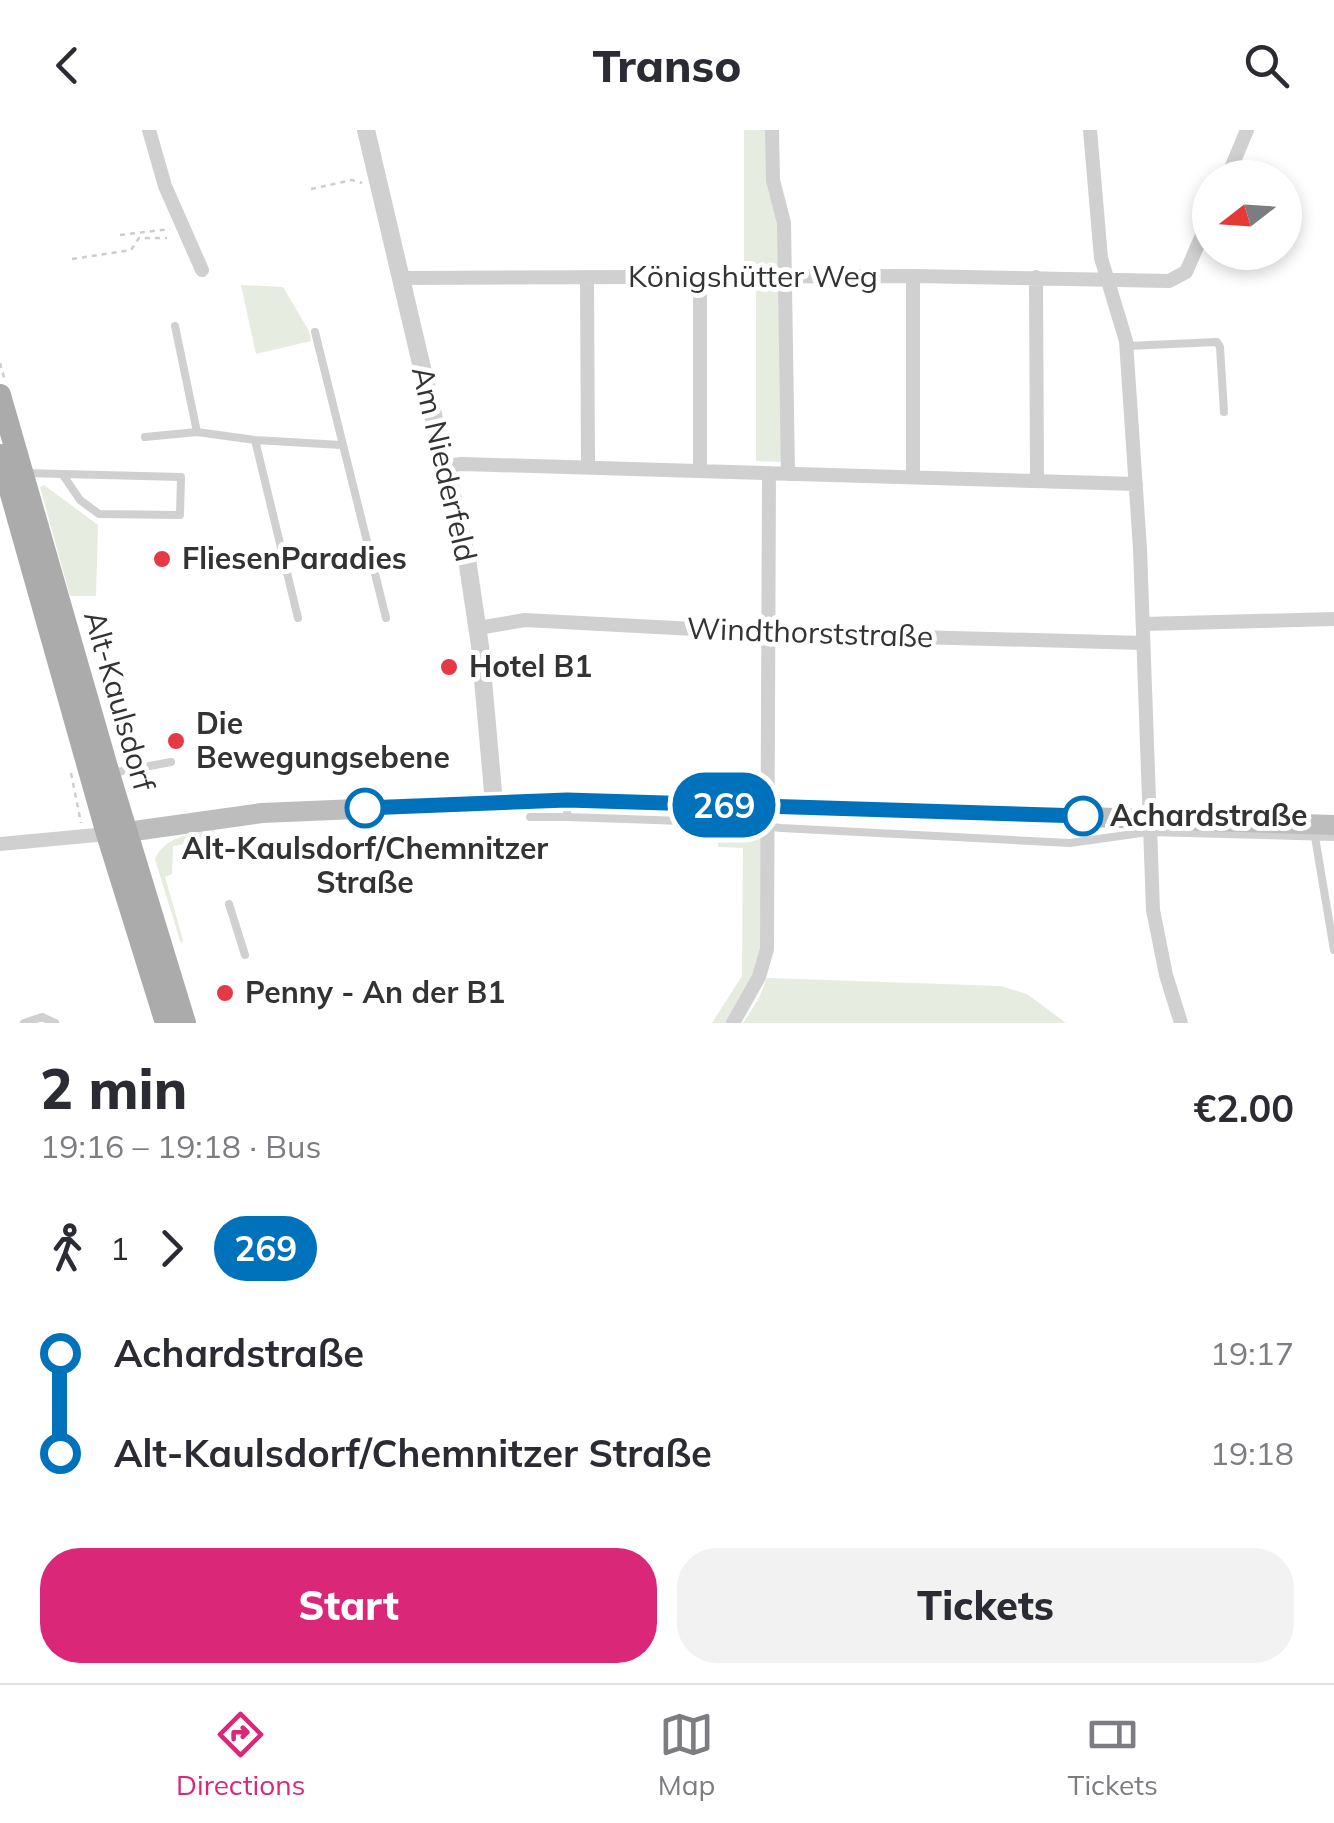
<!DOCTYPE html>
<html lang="en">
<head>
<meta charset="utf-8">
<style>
  :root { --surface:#fff; --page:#f2f2f3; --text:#2b2b33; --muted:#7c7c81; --line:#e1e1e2; --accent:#db2777 }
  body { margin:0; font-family:Mulish,sans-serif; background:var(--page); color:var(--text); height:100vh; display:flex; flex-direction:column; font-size:38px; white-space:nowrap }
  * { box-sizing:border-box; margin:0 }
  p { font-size:32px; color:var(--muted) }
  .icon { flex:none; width:55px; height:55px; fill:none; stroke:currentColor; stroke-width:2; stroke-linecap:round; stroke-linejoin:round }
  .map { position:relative; height:893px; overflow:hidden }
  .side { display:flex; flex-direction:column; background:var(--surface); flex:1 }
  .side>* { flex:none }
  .badge { padding:0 20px; border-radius:32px; font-size:35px; line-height:65px }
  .needle { width:65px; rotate:253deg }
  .fabs { position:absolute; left:1192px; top:30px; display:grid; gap:20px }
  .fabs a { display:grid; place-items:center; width:110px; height:110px; border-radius:50%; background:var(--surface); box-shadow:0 5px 15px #0003; font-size:50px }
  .map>.badge { position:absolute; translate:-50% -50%; box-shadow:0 0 0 5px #fff }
  .legs { display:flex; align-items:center; gap:15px; height:110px; padding:0 40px; font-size:32px }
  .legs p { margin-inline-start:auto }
  .summary { display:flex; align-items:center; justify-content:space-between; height:170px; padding:0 40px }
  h1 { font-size:55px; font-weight:800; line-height:75px }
  .primary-button { display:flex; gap:20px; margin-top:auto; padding:20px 40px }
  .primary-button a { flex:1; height:115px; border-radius:40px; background:var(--accent); color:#fff; font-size:40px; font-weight:800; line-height:115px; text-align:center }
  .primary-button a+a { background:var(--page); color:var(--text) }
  ul { padding:0 40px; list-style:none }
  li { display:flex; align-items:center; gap:35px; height:100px; font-size:38px }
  li i { display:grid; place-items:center; width:15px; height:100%; margin:0 12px; background:currentColor }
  li i::after { content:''; width:25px; height:25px; margin:-12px; border:8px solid; border-radius:50%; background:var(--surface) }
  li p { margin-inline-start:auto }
  li:first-child i { background:linear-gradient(#0000 50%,currentColor 0) }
  li:last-child i { background:linear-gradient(currentColor 50%,#0000 0) }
  header { display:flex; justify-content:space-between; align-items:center; height:130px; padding:0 40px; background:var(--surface); font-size:45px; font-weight:800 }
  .tab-bar { display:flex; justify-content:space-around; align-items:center; height:140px; border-top:2px solid var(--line); background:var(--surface); font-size:28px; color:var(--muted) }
  .tab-bar a { display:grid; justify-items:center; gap:5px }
  .tab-bar .current { color:var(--accent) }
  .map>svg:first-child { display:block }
</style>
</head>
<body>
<header><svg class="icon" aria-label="back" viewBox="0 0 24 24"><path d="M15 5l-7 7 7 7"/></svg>Transo<svg class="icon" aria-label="search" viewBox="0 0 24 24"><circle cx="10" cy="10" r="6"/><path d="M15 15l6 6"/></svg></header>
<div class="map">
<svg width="1334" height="893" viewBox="0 0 1334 893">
  <rect width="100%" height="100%" fill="#fff"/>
  <path fill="#e6ecdf" d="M744 0H767L779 102 778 139 744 138Z
    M241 155 283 157 309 201 311 211 256 224Z
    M756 159H782L784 332 756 331Z
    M44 355 98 395 96 466H70L40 357Z
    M719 699 762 701 763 797 759 832 727 893H712L742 846 743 718 718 717Z
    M214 700 215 710 173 716 172 744 165 747 183 810 181 814 155 729C165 706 191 704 214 700Z
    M767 848 1000 856 1027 864 1066 893H743L758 870Z"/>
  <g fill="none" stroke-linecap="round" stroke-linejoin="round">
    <path stroke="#cdcdcd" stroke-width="2.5" stroke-dasharray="5 5" stroke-linecap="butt" d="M311 59 352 50 362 53
      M120 105 170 99
      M72 129 131 120 139 108H167
      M0 233 5 251
      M71 643 81 693"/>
    <path stroke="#d0d0d0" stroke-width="8" d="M175 196 197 302
      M315 202 386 488
      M1127 216 1217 212 1220 217 1224 282
      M145 307 197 302 255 310 341 315
      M255 310 298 488
      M24 343 181 347 180 385 99 384 80 370 63 345
      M112 643 171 632
      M567 674V687L742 693 781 698 1070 713 1148 702 1334 707
      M530 687H567
      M1314 701 1334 820
      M229 774 245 825
      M24 893 42 887 55 893"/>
    <path stroke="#d0d0d0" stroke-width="14" d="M149 0 165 56 202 140
      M772 0 773 50 784 93 788 344
      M1090 0 1101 128 1126 211 1140 419 1153 780 1166 845 1181 893
      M1227 48 1247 0
      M587 147 588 337
      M700 147V341
      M1036 147 1037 351
      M401 148 913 146 1169 151 1186 142 1210 87
      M445 336 462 334 1136 354
      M913 347V146
      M1143 494 1334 489
      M478 498 525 490 768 503 1143 513
      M0 714 107 704
      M733 893 759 847 767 819 769 343"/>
    <path stroke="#d0d0d0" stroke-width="18" d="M366 0 467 429 480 516 494 673"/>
    <path stroke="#bdbdbd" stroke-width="20" d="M113 704 262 683 567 670 1334 695"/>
    <path stroke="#ababab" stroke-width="22" d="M0 265 109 644 185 893
      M0 325 107 704 166 893"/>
  </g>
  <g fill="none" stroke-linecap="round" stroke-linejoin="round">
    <g stroke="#fff" stroke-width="22">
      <path id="line-1" d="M365 678 567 670 1083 686"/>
    </g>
    <use href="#line-1" stroke="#0072bc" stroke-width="15"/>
  </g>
  <g fill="#e63946" stroke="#fff" stroke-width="4">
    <circle cx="162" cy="429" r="10"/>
    <circle cx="449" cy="537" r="10"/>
    <circle cx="176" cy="611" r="10"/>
    <circle cx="225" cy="863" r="10"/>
  </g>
  <g fill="#fff" stroke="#0072bc" stroke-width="5">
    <circle cx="365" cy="678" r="18"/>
    <circle cx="1083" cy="686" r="18"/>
  </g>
  <g text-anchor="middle" stroke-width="10" stroke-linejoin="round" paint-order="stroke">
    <g font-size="30" fill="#333" stroke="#fff">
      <text x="753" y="157">Königshütter Weg</text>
      <text transform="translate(444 334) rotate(77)" y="10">Am Niederfeld</text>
      <text transform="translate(810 503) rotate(2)" y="10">Windthorststraße</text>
      <text transform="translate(119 571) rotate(74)" y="10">Alt-Kaulsdorf</text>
    </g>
    <g font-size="30" font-weight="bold" fill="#333" stroke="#fff" text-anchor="start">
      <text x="182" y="439">FliesenParadies</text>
      <text x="469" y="547">Hotel B1</text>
      <text x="196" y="604">Die<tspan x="196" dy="34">Bewegungsebene</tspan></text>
      <text x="245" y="873">Penny - An der B1</text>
    </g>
    <g font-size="30" font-weight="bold" fill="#333" stroke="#fff" text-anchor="start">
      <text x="1110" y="696">Achardstraße</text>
      <text x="365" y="729" text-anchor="middle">Alt-Kaulsdorf/Chemnitzer<tspan x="365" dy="34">Straße</tspan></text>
    </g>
  </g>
</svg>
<div class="fabs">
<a><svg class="needle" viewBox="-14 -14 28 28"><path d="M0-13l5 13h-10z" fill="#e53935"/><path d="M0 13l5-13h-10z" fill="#7c7c81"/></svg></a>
</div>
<b class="badge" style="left:724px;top:675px;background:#0072bc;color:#fff">269</b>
</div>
<section class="side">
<div class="summary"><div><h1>2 min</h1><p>19:16 – 19:18 · Bus</p></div><b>€2.00</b></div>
<div class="legs"><svg class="icon" aria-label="walk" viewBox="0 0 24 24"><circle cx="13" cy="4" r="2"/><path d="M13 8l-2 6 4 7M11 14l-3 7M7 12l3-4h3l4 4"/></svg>1<svg class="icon" aria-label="forward" viewBox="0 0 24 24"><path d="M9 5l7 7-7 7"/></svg><b class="badge" style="background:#0072bc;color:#fff">269</b></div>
<ul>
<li><i style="color:#0072bc"></i><b>Achardstraße</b><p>19:17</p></li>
<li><i style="color:#0072bc"></i><b>Alt-Kaulsdorf/Chemnitzer Straße</b><p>19:18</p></li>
</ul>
<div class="primary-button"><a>Start</a><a>Tickets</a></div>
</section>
<nav class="tab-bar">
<a class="current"><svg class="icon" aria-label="directions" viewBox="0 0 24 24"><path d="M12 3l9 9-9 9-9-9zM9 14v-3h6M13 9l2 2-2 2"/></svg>Directions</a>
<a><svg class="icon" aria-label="map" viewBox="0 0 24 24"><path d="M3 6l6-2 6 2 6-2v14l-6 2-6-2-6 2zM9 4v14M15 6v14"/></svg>Map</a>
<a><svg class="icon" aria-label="tickets" viewBox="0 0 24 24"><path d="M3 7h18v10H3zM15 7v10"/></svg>Tickets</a>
</nav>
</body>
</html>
